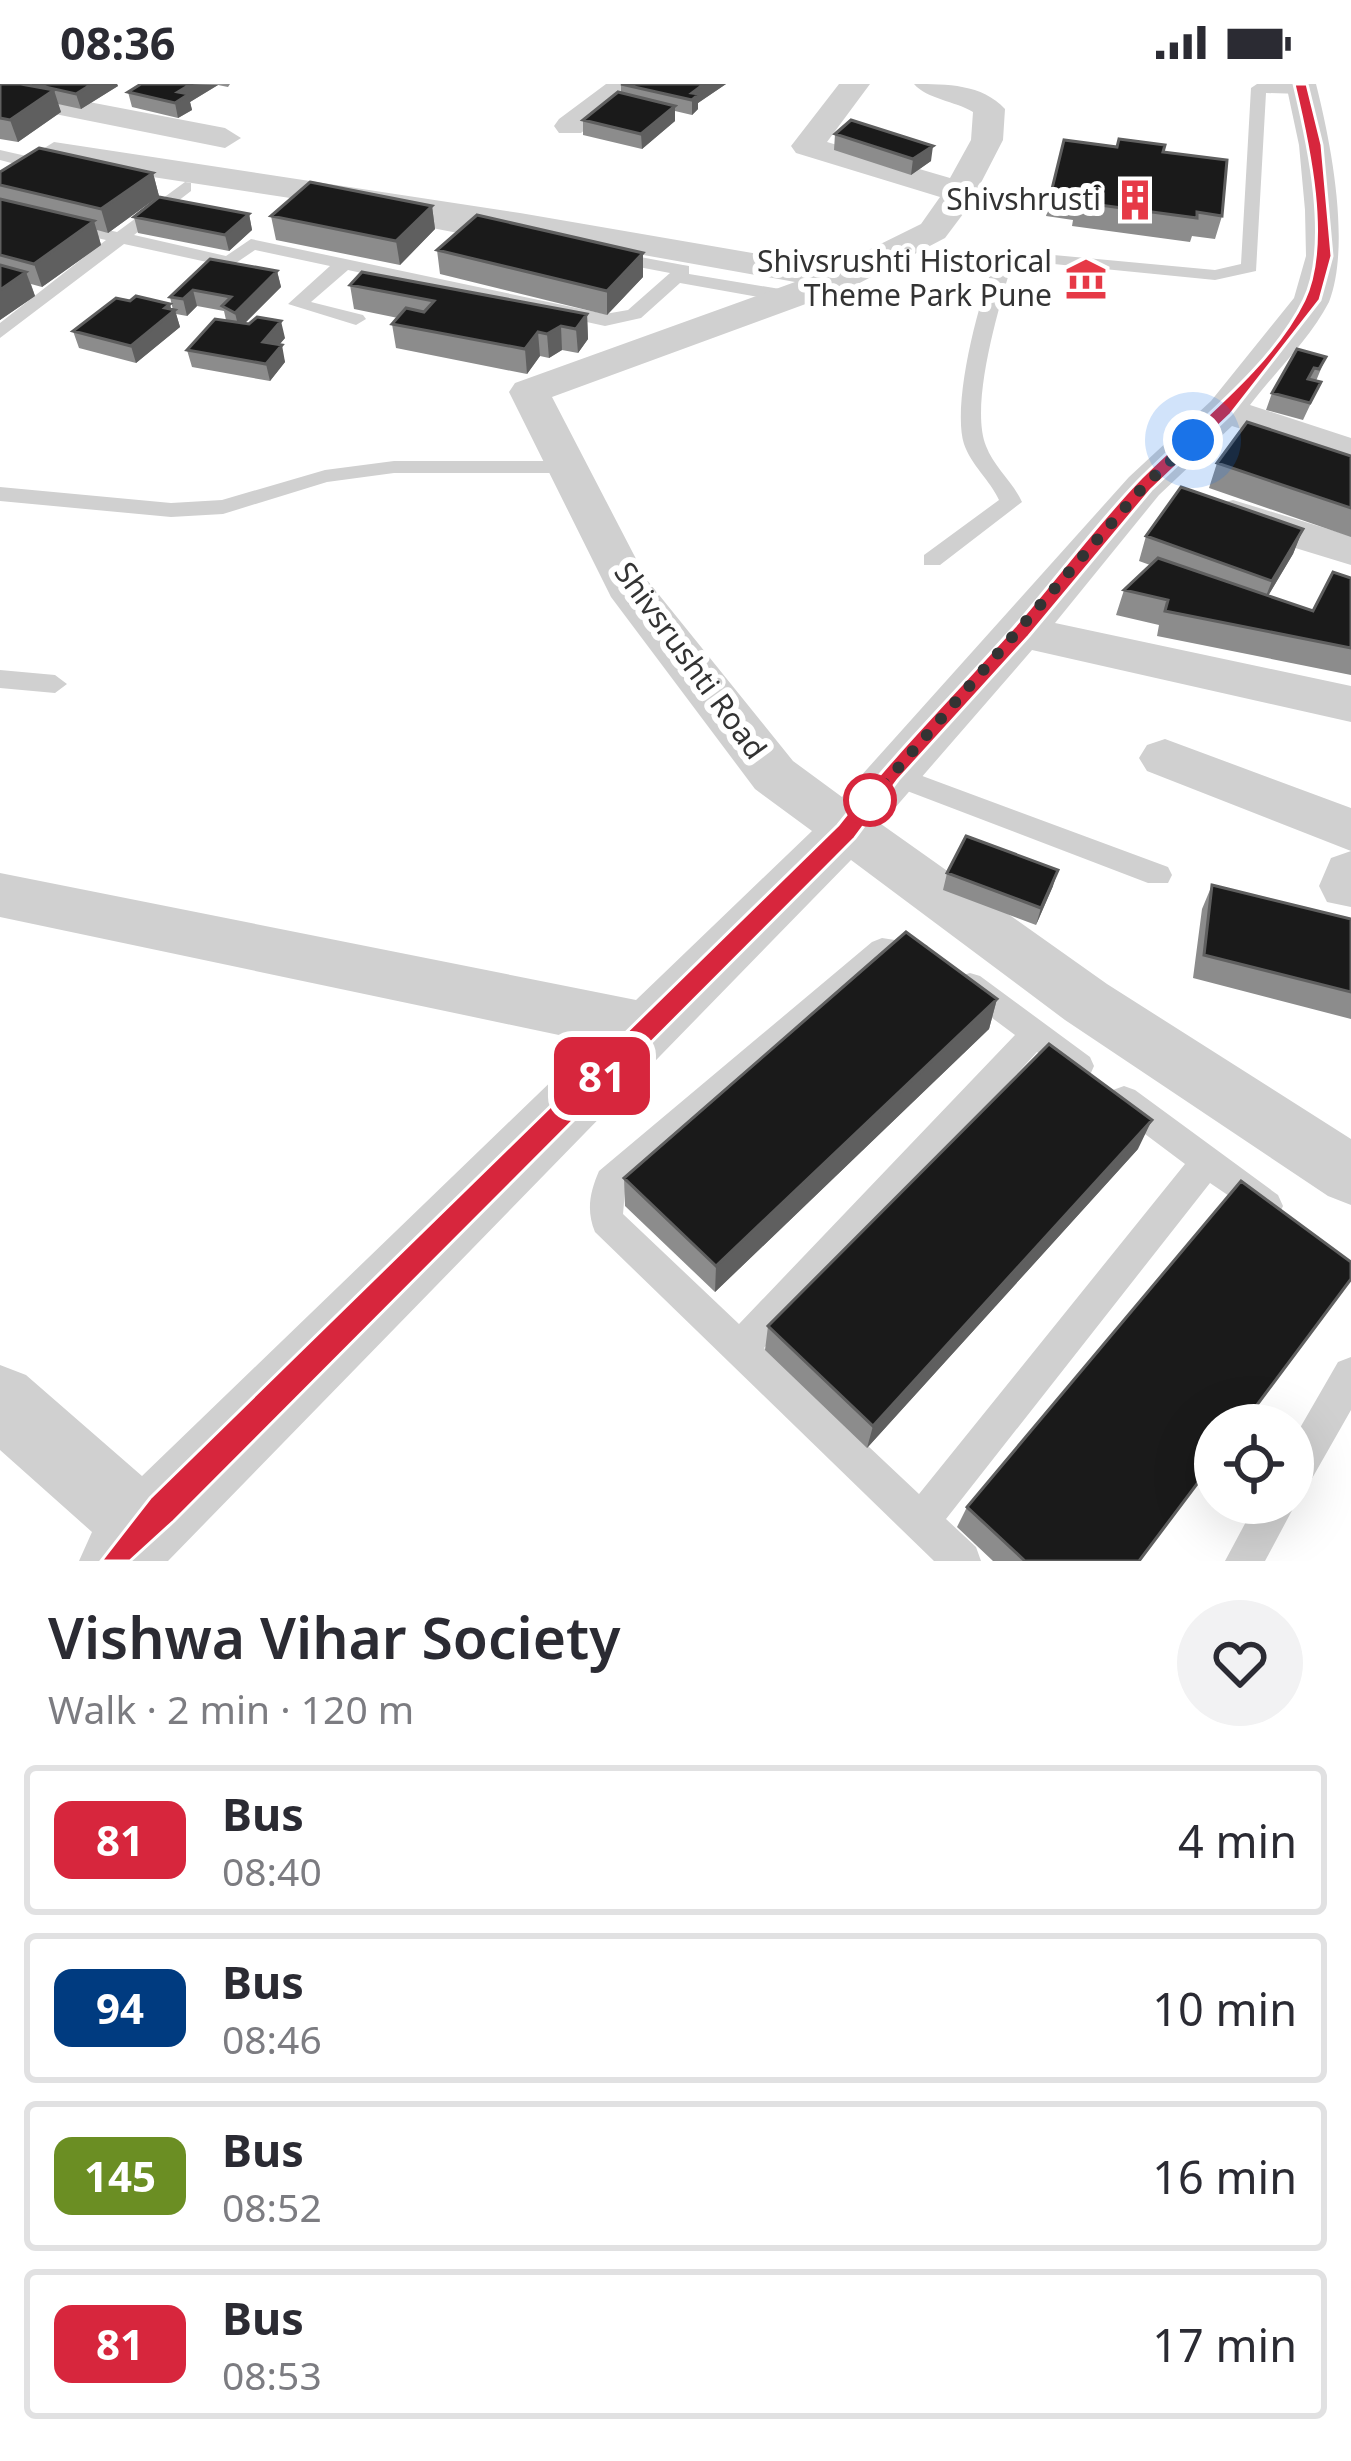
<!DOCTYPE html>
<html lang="en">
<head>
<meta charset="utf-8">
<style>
  :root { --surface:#fff; --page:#f2f2f3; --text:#2b2b33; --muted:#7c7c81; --line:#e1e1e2 }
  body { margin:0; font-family:"Noto Sans",sans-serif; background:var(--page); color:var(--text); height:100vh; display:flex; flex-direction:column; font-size:45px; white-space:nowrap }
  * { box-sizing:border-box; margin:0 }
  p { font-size:39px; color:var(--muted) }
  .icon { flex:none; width:66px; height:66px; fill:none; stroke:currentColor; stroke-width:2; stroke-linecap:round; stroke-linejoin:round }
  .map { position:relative; height:1477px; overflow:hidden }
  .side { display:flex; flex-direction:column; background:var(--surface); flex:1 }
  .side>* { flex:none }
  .badge { padding:0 24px; border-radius:18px; font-size:42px; line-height:78px }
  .fabs { position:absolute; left:1194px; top:1320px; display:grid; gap:24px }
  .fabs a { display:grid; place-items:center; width:120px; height:120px; border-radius:50%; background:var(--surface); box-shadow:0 12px 48px #0002; font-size:60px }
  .you { position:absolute; width:60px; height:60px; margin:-30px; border:9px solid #fff; border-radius:50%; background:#1a73e8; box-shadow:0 0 0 18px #1a73e833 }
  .map>.badge { position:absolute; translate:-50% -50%; box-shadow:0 0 0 6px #fff }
  .round { display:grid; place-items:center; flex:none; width:126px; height:126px; border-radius:63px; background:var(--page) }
  .headline { display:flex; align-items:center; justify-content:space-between; height:204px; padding:0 48px }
  h1 { font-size:57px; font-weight:600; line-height:90px }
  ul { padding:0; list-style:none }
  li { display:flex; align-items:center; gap:36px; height:150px; margin:0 24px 18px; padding:0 24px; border:6px solid var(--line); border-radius:12px }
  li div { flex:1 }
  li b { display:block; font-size:45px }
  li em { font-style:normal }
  li .badge { min-width:132px; font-weight:700; text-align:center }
  .status { display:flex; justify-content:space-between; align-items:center; height:84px; padding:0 60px; background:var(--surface); direction:ltr }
  .status svg { height:33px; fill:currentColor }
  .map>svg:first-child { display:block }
</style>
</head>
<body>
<div class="status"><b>08:36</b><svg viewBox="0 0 49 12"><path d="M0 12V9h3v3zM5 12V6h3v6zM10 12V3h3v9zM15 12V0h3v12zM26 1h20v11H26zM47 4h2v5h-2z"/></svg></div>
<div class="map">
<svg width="1351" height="1477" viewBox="0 0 1351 1477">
  <rect width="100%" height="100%" fill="#fff"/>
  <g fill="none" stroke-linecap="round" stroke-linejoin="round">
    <path fill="#d0d0d0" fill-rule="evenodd" d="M1257 0H1302L1310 5 1302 10 1266 9 1256 187 1215 196 1013 176C1000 220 969 320 986 362 994 383 1013 398 1022 418L940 481H924V471L999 416C990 396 971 381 964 360 951 319 981 205 1000 166L1215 186 1241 180 1251 4Z
      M0 66 35 74 40 84 0 110V98L23 82 0 76Z
      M185 98 191 99V107L134 151 226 172 251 155 605 230 628 226 670 189 602 176 599 172 608 167 683 181 689 182V190L792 207 801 213 792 219 680 199 641 234 605 242 348 186 311 218 363 231 366 235 356 241 288 220 330 182 255 166 230 183 124 160 0 254V239L106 156 0 132V122L117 148Z
      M402 128 494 146 503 151 494 156 396 137V129Z
      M394 377H567L578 383 567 389H394L327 398 223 430 171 433 0 417V403L171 419 222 416 325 386Z
      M0 586 55 591 67 600 55 609 0 604Z
      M890 680 1168 783 1172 791 1168 799H1148L881 697 877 690 881 683Z
      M882 854 927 861 932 869 927 877 888 878 625 1107 623 1130 739 1240 1015 951 960 910 955 901 960 892 970 889 980 892 1090 973 1094 982 1090 991 1079 995 1037 968 764 1264 919 1410 1185 1080 1113 1026 1108 1016 1113 1006 1124 1002 1135 1006 1278 1111 1283 1122 1278 1133 1266 1137 1210 1099 946 1435 976 1463 981 1477H934L595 1148C586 1126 590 1108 599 1087L872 858Z
      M1351 1273V1326L1306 1405 1293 1411V1356L1338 1278Z
      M1293 1412 1296 1419 1265 1477H1225L1256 1419H1293Z"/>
    <path fill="#d0d0d0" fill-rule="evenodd" d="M606 0H640L581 49H559L554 42 559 35Z
      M839 0H870L827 58 950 94 971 56 973 28C955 17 927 15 914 0 947 0 982 0 1005 25L1003 56 969 122 945 154 852 203 552 313 647 496 793 677 842 713 1129 393 1211 317 1294 214 1306 172 1305 126 1299 61 1286 0H1316C1331 59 1351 161 1329 218 1310 255 1275 288 1250 321L1351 354V381L1232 342 1159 411 1055 539 1351 602V638L1032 566 881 740 1107 900 1351 1055V1121L1328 1112 1065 936 851 776 168 1477H79L92 1448 0 1366V1281L26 1291 142 1392 592 958 0 833V789L636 916 812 747 755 705 611 513 509 308 515 299 795 198 520 149 54 78 38 68 54 58 520 129 834 183 921 140 940 113 796 69 791 62Z
      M0 1 225 44 241 54 225 64 0 19Z
      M1233 416 1351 452V481L1217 440 1211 430 1217 420Z
      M1165 655 1351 724V767L1147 687 1139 674 1147 661Z
      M1351 767V823L1327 818 1319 802 1331 774Z"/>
  </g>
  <path fill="#8c8c8c" d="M0 0H117L118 2 81 25 58 20 61 28 18 58 0 55Z
    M230 0 228 3 218 1 190 18 192 26 178 34 132 23 128 8 140 1Z
    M621 0H726L698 19V25L692 31 675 27V37L642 65 583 51V36L621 9Z
    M835 50 931 77 911 91 834 66Z
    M1163 68 1222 132 1215 155 1192 152 1190 158 1072 142 1073 136 1046 132 1051 109Z
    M0 88 153 89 159 112 108 149 97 146 101 161 42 203 31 200 35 212 0 236Z
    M432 122 435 145 400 181 276 156 271 132Z
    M249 130 252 146 229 167 138 149 134 133Z
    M437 166 643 193 607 231 440 190Z
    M210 175 277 187 281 203 245 239 285 254 279 261 285 278 270 297 192 283 187 266 226 236 224 227 197 222 187 232 176 230 180 243 136 279 79 264 73 247 130 217 173 226 170 213Z
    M350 201 587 230 588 255 578 269 562 266 549 274 540 272 527 290 396 264 392 240 398 234 354 225Z
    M1326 273 1316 297 1321 298 1303 336 1266 326 1272 309Z
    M1351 372V453L1209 404 1217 379Z
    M1303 445 1293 470 1268 512 1313 527 1351 494V591L1157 552 1159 541 1116 531 1124 506 1150 481 1139 477 1146 452Z
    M947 789 1053 802 1036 841 943 806Z
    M1212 801 1351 835V935L1193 894 1202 825Z
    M997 915 989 945 715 1208 625 1122 624 1094Z
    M1138 1065 867 1364 765 1266 768 1242Z
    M967 1423 1139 1477H993L957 1443Z"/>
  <path fill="#5f5f5f" d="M92 0H117L118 2 81 25 76 10Z
    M191 0 218 1 190 18 192 26 178 34 175 19 178 8Z
    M704 0H726L698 19V25L692 31V9Z
    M54 6 61 28 18 58 10 36Z
    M675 22V37L642 65 641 50Z
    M933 62 931 77 911 91 913 75Z
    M153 89 159 112 108 149 101 125Z
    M432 122 435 145 400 181 396 157Z
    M249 130 252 146 229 167 225 151Z
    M94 137 101 161 42 203 34 180Z
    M643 169V193L607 231V207Z
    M277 187 281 203 239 245 235 229Z
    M26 188 35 212 0 236V206Z
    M193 206 197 222 187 232 183 215Z
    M170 220 172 228 175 226 180 243 136 279 131 262Z
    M587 230 588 255 578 269 576 245Z
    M281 237 285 254 267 275 263 258Z
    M561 242 562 266 549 274 547 250Z
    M538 248 540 272 527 290 525 265Z
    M282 261 285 278 270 297 266 280Z
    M1303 445 1293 470 1262 522 1272 497Z
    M1058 786 1053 802 1036 841 1041 824Z
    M997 915 989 945 715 1208 716 1182Z
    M1152 1036 1138 1065 867 1364 873 1342Z"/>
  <path fill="#1a1a1a" stroke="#5f5f5f" stroke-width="3" d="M0 0H21L54 6 10 36 0 34Z
    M32 0H92L76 10Z
    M141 0H191L178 8 189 10 175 19 128 8Z
    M621 0H704L692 9 699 10 692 16Z
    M618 8 675 22 641 50 583 36Z
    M851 36 933 62 913 75 835 50Z
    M1119 55 1165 61 1163 68 1227 76 1222 132 1197 128V134L1077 118 1078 113 1051 109 1064 56 1117 63Z
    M39 64 153 89 101 125 0 101V88Z
    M310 98 432 122 396 157 271 132Z
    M159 113 249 130 225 151 134 133Z
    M0 115 94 137 34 180 0 171Z
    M477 131 643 169 607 207 437 166Z
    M210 175 277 187 235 229 222 222 231 213 193 206 183 215 170 213Z
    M0 181 26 188 0 206Z
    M362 188 587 230 576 245 561 242 547 250 538 248 525 265 392 240 406 224 424 228 434 217 350 201Z
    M136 212 170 220 165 224 175 226 131 262 73 247 116 214 130 217Z
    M257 233 281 237 263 258 282 261 266 280 187 266 215 235 249 240Z
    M1297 265 1326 273 1319 285 1314 284 1308 295 1321 298 1310 319 1272 309Z
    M1247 338 1351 372V424L1217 379Z
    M1181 403 1303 445 1272 497 1146 452Z
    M1158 474 1313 527 1333 488 1351 494V564L1165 527 1168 516 1124 506Z
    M966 752 1058 786 1041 824 947 789Z
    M1212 801 1351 835V908L1204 871Z
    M906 848 997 915 716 1182 624 1094Z
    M1049 960 1152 1036 873 1342 768 1242Z
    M1241 1097 1351 1178V1195L1242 1341H1215V1376L1139 1477H1025L967 1423Z"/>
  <path fill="#d7263d" stroke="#fff" stroke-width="3" d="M1294 0H1307L1322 61 1332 172 1320 216 1231 330 1151 406 1029 552 898 696 855 754 174 1437 130 1477H101L150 1414 838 741C893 671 955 609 1014 543 1056 495 1094 443 1138 397 1191 343 1271 284 1304 216 1331 160 1308 58 1294 0Z"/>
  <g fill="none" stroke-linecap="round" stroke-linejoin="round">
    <path stroke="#333" stroke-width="12" stroke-dasharray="0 21.6" d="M870 716 1144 402 1193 356"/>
  </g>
  <defs>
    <g id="building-bare" transform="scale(3.24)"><path d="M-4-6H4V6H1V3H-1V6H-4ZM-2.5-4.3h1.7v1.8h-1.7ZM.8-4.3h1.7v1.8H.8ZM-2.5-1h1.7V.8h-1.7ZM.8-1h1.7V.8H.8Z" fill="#e63946" stroke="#fff" stroke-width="2.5" paint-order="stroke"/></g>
    <g id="museum-bare" transform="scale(3.24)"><path d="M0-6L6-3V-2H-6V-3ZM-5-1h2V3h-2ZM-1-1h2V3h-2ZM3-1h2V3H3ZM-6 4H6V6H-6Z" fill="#e63946" stroke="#fff" stroke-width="2.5" paint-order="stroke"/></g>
  </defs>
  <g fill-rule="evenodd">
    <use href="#building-bare" x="1135" y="116"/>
    <use href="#museum-bare" x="1086" y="195"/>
  </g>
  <circle fill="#fff" stroke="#d7263d" stroke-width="6" cx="870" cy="716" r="24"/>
  <g text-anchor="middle" stroke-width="12" stroke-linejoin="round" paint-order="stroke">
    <g font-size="30" fill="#333" stroke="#fff" text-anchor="end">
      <text x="1101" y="126">Shivshrusti</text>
      <text x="1052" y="188">Shivsrushti Historical<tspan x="1052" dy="34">Theme Park Pune</tspan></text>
    </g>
    <g font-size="30" fill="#333" stroke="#fff">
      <text transform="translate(690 577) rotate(54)" y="10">Shivsrushti Road</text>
    </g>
  </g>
</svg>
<div class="fabs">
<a><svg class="icon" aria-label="locate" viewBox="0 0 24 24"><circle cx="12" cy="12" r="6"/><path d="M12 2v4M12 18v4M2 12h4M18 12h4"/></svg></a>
</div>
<div class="you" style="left:1193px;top:356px"></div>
<b class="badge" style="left:602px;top:992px;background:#d7263d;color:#fff">81</b>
</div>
<section class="side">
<div class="headline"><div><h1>Vishwa Vihar Society</h1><p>Walk · 2 min · 120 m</p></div><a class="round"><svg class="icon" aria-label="heart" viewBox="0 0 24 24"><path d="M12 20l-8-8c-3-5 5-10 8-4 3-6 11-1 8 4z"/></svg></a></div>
<ul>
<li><span class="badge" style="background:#d7263d;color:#fff">81</span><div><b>Bus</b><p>08:40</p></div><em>4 min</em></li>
<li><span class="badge" style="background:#003b80;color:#fff">94</span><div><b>Bus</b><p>08:46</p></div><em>10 min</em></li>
<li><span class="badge" style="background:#6b8e23;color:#fff">145</span><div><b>Bus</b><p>08:52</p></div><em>16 min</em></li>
<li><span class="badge" style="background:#d7263d;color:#fff">81</span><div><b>Bus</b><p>08:53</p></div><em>17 min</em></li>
</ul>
</section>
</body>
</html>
